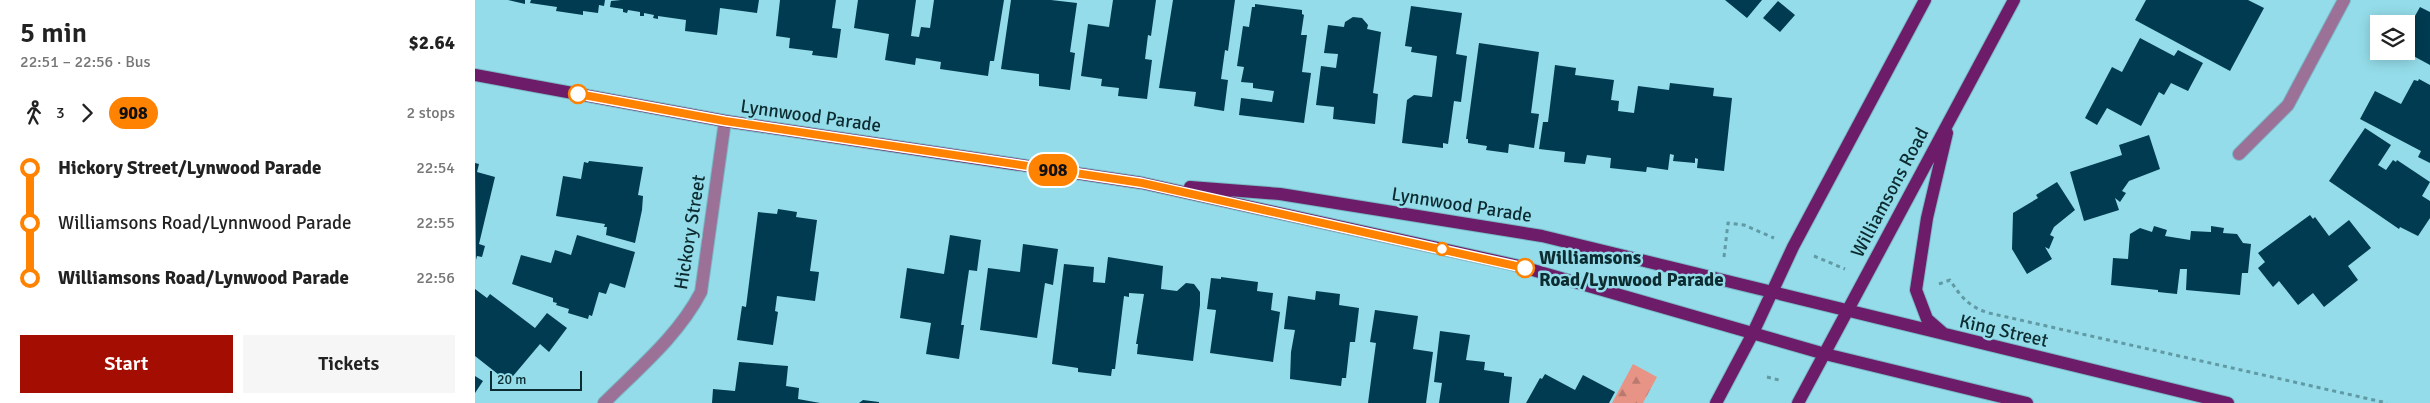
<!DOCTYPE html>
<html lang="en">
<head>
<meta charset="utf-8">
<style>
  :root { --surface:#fff; --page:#f6f6f6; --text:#222; --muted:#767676; --accent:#a40e02 }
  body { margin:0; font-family:Signika,sans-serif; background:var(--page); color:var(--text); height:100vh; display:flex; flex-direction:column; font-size:19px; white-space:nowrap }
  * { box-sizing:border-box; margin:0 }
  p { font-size:16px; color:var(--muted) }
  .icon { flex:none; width:28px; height:28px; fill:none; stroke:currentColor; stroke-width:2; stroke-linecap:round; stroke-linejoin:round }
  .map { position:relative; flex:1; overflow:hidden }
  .sheet { display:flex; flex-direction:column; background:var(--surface); width:475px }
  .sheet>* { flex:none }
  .badge { padding:0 10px; border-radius:16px; font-size:18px; line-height:32px }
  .tools { position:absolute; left:1895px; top:15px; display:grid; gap:10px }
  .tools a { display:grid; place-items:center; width:45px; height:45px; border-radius:0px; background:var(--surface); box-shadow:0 2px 12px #0003; font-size:25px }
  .scale { position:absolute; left:15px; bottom:12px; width:92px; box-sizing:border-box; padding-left:5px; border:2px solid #0d2c31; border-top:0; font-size:14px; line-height:18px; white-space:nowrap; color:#0d2c31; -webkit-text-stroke:4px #94dce9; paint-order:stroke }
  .map>.badge { position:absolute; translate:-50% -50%; box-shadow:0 0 0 2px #fff }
  .legs { display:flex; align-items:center; gap:8px; height:55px; padding:0 20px; font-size:16px }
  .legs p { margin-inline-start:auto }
  .headline { display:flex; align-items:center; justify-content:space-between; height:85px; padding:0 20px }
  h1 { font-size:28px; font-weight:600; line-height:38px }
  .action { display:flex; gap:10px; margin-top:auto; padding:10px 20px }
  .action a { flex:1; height:58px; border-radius:0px; background:var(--accent); color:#fff; font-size:20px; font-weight:600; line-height:58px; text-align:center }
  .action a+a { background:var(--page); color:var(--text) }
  ul { padding:0 20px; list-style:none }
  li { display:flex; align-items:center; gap:18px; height:55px; font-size:19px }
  li i { display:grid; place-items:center; width:8px; height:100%; margin:0 6px; background:currentColor }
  li i::after { content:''; width:12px; height:12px; margin:-6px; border:4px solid; border-radius:50%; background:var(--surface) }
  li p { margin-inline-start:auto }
  li:first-child i { background:linear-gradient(#0000 50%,currentColor 0) }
  li:last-child i { background:linear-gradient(currentColor 50%,#0000 0) }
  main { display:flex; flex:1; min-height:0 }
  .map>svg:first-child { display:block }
</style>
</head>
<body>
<main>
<section class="sheet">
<div class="headline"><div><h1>5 min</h1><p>22:51 – 22:56 · Bus</p></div><b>$2.64</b></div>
<div class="legs"><svg class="icon" aria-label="walk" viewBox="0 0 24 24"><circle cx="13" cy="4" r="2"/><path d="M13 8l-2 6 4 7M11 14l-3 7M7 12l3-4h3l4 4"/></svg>3<svg class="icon" aria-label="forward" viewBox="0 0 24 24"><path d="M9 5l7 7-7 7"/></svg><b class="badge" style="background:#ff8200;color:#111">908</b><p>2 stops</p></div>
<ul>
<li><i style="color:#ff8200"></i><b>Hickory Street/Lynwood Parade</b><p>22:54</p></li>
<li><i style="color:#ff8200"></i><span>Williamsons Road/Lynnwood Parade</span><p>22:55</p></li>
<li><i style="color:#ff8200"></i><b>Williamsons Road/Lynwood Parade</b><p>22:56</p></li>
</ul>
<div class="action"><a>Start</a><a>Tickets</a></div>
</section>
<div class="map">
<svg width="1955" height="403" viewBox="0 0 1955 403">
  <defs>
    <pattern id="forest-firs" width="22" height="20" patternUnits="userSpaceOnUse" patternTransform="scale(1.25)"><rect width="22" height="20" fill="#e79486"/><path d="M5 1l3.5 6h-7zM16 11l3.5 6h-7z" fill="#ba796e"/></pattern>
  </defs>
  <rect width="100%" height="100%" fill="#94dce9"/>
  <path fill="url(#forest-firs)" d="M1158 364 1182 377 1168 403H1137Z"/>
  <path fill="#003b51" d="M33 0H50V4Z
    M56 0H130L129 6 124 5 123 13 108 11V15L81 11 82 7 55 3Z
    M146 0H284L282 13 245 8 242 35 210 31 211 20 183 16V19L178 18 179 15 169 13V16H165V12L153 10 152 13 148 12V9L135 7 136 1Z
    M305 0H361L357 28 366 29 362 58 337 55 338 51 314 48 315 38 301 36Z
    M383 0H441L436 36 444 37 446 27 455 28 459 0H529L519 61H515L513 76 465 69 466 62 441 58 440 65 410 60 414 34 379 28Z
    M536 0H576L602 3 595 52 600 53 595 90 564 86V74L526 69Z
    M638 0H681L676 36 673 35 670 59 677 60 672 99 643 96 644 88 626 86 627 79 606 76 613 24 634 27Z
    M698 0H760L753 51 750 50 746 79 753 80 749 111 719 106 721 92 684 88Z
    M1250 0H1287L1272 18Z
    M1671 0H1773L1789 8 1755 71 1660 20Z
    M1303 1 1320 15 1305 32 1288 18Z
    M780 4 827 10V14L829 15 826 35H832L827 72 836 73 829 123 764 115 766 98 797 102 799 91 778 88V83L766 82 769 67 762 66 768 26 774 27 777 7H780Z
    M936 6 987 13 981 54 992 56 986 102 979 101 973 144 968 143V148L927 143 932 100 939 95 957 97 962 56 936 52 937 47 930 46Z
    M1945 7 1955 12V65L1931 52V32Z
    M878 17 887 18 893 25 892 29 906 32 898 93 903 94 900 124 858 119 859 107 841 105 846 66 861 68 863 54 849 53 853 25 869 27 870 22Z
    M1665 38 1699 56 1703 50 1728 63 1713 91 1696 83 1689 95 1684 92 1666 126 1632 108 1622 125 1610 118 1637 67 1647 72Z
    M1004 43 1064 52 1056 113 1064 114 1059 148 1034 144 1033 153 1011 150 1012 146 993 143V139H991Z
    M1080 65 1101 68 1100 75 1139 80 1136 100 1144 101 1143 111 1159 113 1163 86 1194 90 1195 83 1239 88 1238 96 1257 98 1249 171 1222 168 1223 159 1220 158V163L1198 161 1199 155 1195 154 1193 170 1172 167 1171 172 1135 168 1136 158 1112 155 1110 164 1089 162 1090 152 1064 149 1068 122H1073Z
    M1944 79 1955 85V163L1943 157 1946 151 1885 119 1900 91 1926 104 1939 80 1943 81Z
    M1890 128 1916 145 1903 165 1911 170 1918 160 1921 162 1922 160 1955 182 1947 196 1955 201V218L1943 236 1925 227 1924 229 1854 181Z
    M1674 135 1685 169 1654 181 1647 191 1651 193 1645 202 1640 198 1644 210 1609 221 1595 172 1647 155 1644 145Z
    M114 161 168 167 163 195 168 196 167 210 160 243 131 235 132 227H129L130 224 81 216 88 176 106 179 109 162 113 163Z
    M0 163 4 164 2 172 20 177 4 244 10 246 7 257 2 256 1 260Z
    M1582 182 1600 210 1579 227 1575 235 1579 237 1574 249 1570 247 1577 259 1552 274 1537 249 1538 213 1563 198 1561 195Z
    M303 209 322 212 321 217 342 220 335 271 344 272 340 301 302 296 300 311 303 312 298 345 262 340 267 306 271 307 283 212 302 214Z
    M1835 215 1838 219 1840 217 1854 236 1874 220 1896 248 1873 266 1883 280 1849 307 1838 293 1823 305 1804 281 1798 287 1783 268 1790 262 1783 253Z
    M1679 226 1692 230 1690 236 1715 240 1716 231 1736 232V226L1749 228 1748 233 1762 234 1768 243 1776 244 1773 273H1767L1765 295 1711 290 1712 269H1705L1702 294 1683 292V290L1636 285 1638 258 1653 259 1655 234 1665 228 1677 232Z
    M102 235 160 252 150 288 135 283 131 294 124 292 117 316 114 315 113 319 93 313 94 309 81 305 82 303 78 302V298L37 284 46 255 76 263 80 250 96 255Z
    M475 235 506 240 502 271 494 270 486 325H489L484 359 451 354 456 323 425 318 432 268 469 274Z
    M548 244 583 249 578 285 570 283 562 338 505 330 513 268 545 272Z
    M633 257 688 266 686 289 702 291 711 283 719 284 725 292V305L718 361 662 354 663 344H661L669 294 654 293V297L649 296 640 369H637L636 376 603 372V368L577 364 589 264 619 267 618 282 630 283Z
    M746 277 783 282 782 291 798 293 796 310 805 312 798 362 735 353 741 310 732 309 736 278 746 279Z
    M0 289 12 298 15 294 60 328 72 313 92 328 74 352 65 344 33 382 0 356Z
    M841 291 865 294 864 305 884 308 880 342H875L871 378H867L866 386 815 379 816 352 820 330 809 329 813 296 840 300Z
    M900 310 943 316 938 349 958 352 951 403H893L901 343 895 342Z
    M965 331 995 335 991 360 1010 362 1009 370 1029 373V376L1037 377 1034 403H964L967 383 959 382Z
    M264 362 313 366 311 386 324 388 323 399 345 403H237L238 389 260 391Z
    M1070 374 1100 390 1108 375 1140 392 1134 403H1051L1065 378 1067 379Z
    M0 376 8 381 0 393Z
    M388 400 404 402V403H384Z"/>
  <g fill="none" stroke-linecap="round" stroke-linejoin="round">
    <g stroke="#79b9c4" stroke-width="14">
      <path id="minor" d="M1764 154 1813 105 1869 0
        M129 403C164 368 203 336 226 292L250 121"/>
    </g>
    <g stroke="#79b9c4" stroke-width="14">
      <path id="major" d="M0 75 250 121 667 183 1040 265 1350 354 1552 403
        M715 187 805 194 1067 236 1753 403
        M1468 333 1452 319 1441 290 1452 218 1472 133
        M1241 403 1277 335 1318 247 1450 0
        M1323 403 1539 0"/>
    </g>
    <path stroke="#619aa4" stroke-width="3" stroke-dasharray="4 4" stroke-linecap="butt" d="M1339 256 1370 269
      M1249 257 1253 223 1269 225 1299 238
      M1464 284 1475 280C1486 297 1494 307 1514 313L1912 403
      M1292 377 1304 380"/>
    <use href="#minor" stroke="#9c7198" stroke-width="12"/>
    <use href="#major" stroke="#6c1c68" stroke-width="12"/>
  </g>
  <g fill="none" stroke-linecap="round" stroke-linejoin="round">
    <g stroke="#fff" stroke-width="11">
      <path id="line-1" d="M103 94 250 121 667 183 1050 268"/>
    </g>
    <use href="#line-1" stroke="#ff8200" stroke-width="8"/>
  </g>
  <g fill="#fff" stroke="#ff8200" stroke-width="2.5">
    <circle cx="103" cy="94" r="9"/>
    <circle cx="967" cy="249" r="6"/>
    <circle cx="1050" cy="268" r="9"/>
  </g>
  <g text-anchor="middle" stroke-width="5" stroke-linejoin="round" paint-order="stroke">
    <g font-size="19" fill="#0d2c31" stroke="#94dce9">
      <text transform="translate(336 115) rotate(8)" y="7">Lynnwood Parade</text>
      <text transform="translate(1414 192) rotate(-62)" y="7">Williamsons Road</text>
      <text transform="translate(987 204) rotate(9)" y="7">Lynnwood Parade</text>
      <text transform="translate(214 232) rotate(-81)" y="7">Hickory Street</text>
      <text transform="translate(1529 330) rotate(13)" y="7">King Street</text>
    </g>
    <g font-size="19" font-weight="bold" fill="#0d2c31" stroke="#94dce9" text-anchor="start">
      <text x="1064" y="264">Williamsons<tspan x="1064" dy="22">Road/Lynwood Parade</tspan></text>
    </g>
  </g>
</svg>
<div class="tools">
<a><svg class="icon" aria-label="layers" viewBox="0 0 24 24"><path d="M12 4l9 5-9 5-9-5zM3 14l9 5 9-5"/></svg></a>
</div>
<div class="scale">20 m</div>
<b class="badge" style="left:578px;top:170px;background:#ff8200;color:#111">908</b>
</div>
</main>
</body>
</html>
